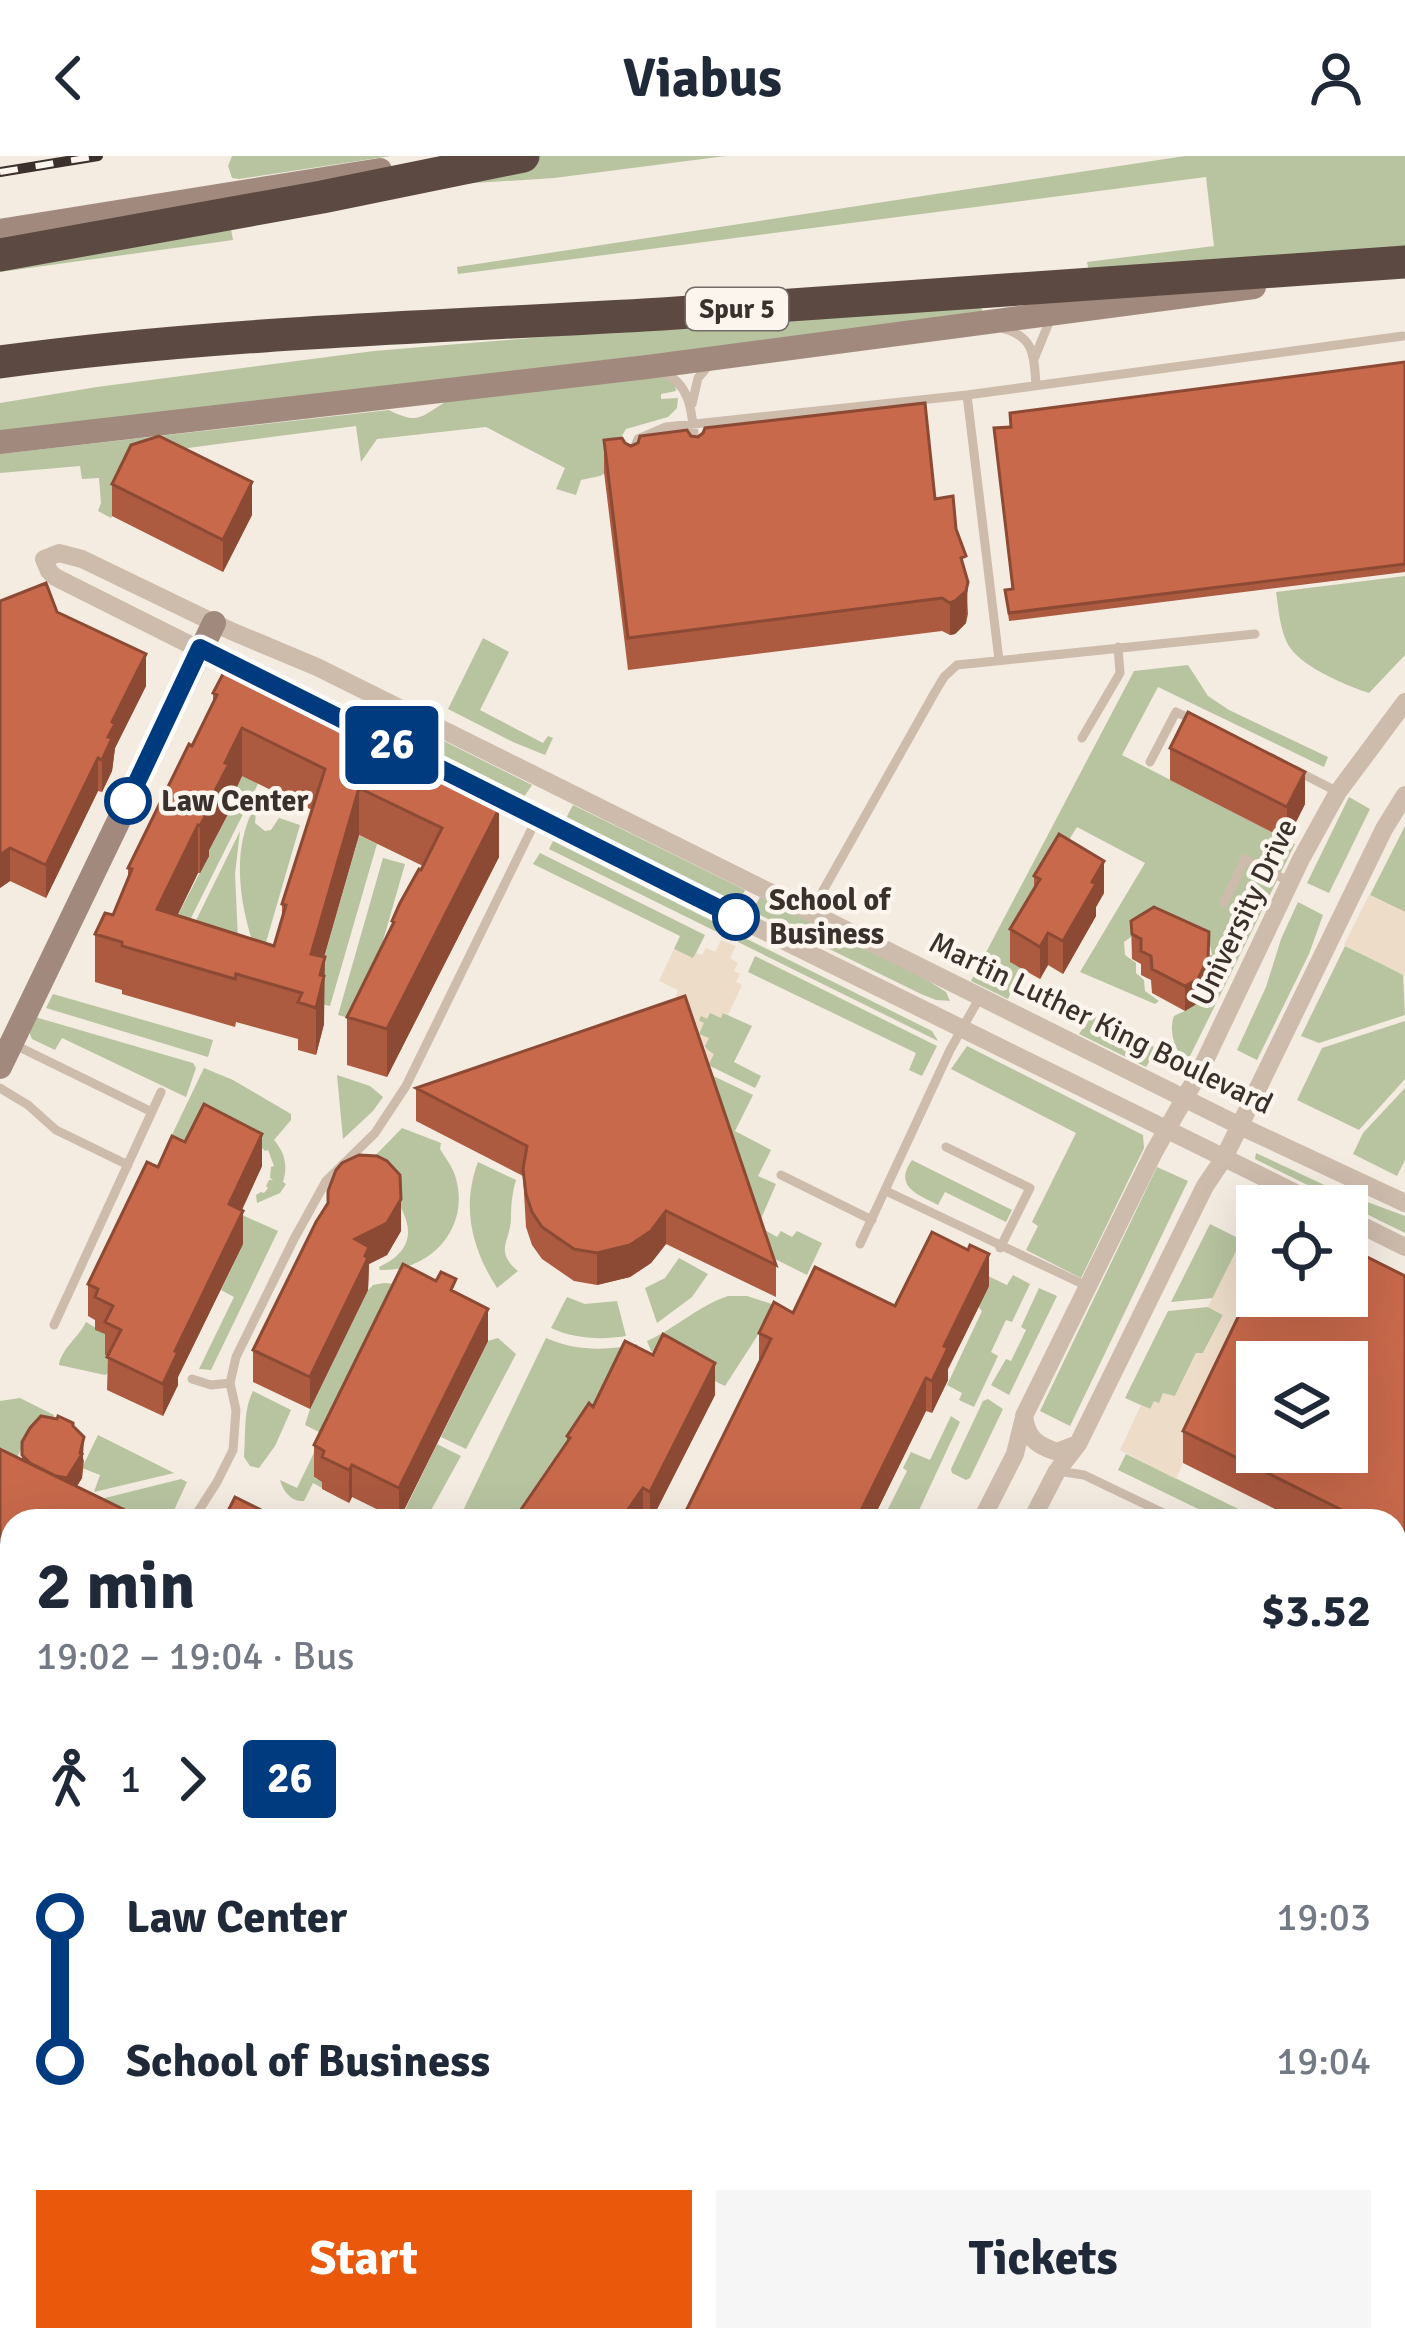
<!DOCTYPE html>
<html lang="en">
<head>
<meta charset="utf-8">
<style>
  :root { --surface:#fff; --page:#f6f6f7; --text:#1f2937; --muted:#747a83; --accent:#ea580c }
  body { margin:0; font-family:Signika,sans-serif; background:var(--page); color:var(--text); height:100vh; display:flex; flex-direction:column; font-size:45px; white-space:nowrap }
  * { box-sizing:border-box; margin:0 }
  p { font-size:39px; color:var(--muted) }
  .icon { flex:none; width:66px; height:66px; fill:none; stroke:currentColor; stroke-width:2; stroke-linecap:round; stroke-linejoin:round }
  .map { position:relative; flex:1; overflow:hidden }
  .panel { position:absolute; left:0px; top:1353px; width:1407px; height:843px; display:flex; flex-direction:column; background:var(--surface); border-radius:36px 36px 0 0; box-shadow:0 12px 48px #0002 }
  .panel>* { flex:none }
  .badge { padding:0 24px; border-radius:9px; font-size:42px; line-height:78px }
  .controls { position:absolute; left:1236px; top:1029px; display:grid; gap:24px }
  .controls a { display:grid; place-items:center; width:132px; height:132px; border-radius:0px; background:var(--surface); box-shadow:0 12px 48px #0002; font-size:60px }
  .map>.badge { position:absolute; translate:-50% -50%; box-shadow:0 0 0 6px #fff }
  .legs { display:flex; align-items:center; gap:18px; height:132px; padding:0 36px; font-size:39px }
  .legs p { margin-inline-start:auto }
  .head { display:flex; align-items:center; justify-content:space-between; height:204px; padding:0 36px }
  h1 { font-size:66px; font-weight:800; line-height:90px }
  .primary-button { display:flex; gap:24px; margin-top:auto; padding:24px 36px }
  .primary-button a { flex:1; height:138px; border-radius:0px; background:var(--accent); color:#fff; font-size:48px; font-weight:800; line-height:138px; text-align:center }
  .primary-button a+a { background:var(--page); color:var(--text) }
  ul { padding:0 36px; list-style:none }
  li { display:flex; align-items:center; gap:42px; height:144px; font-size:45px }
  li i { display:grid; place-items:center; width:18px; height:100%; margin:0 15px; background:currentColor }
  li i::after { content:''; width:30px; height:30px; margin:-15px; border:9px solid; border-radius:50%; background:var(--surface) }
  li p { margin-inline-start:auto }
  li:first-child i { background:linear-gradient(#0000 50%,currentColor 0) }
  li:last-child i { background:linear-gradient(currentColor 50%,#0000 0) }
  header { display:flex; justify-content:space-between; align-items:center; height:156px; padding:0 36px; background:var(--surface); font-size:54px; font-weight:800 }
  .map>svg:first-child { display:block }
</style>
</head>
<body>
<header><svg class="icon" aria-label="back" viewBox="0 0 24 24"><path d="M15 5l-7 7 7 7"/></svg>Viabus<svg class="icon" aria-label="person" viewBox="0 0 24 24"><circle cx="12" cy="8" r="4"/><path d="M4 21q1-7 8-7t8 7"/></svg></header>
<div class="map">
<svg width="1405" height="2195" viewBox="0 0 1405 2195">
  <rect width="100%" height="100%" fill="#f4ebe1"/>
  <path fill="#b8c4a0" d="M232 0H391L239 23 232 22 228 10Z
    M534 0H726L554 22 426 30 228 57 233 84 0 116V87Z
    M1185 0H1405V92L1089 115 1087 106 1214 90 1206 21 458 118 457 111Z
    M981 150 983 158 0 278V247L97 231 374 195 664 171Z
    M660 219 675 228 676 235 661 238V243L678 242 677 252 668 261 626 273 620 283V309L600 320 581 324 576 339 556 333 565 312 486 271 377 283 361 306 356 270 188 292V307L130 325 111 362 98 355 101 347 99 322 82 323 80 310 0 317V298L389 254C418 269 421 261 445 246Z
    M1405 420V499L1369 537C1347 530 1305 512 1291 493 1280 478 1279 454 1276 436Z
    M483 482 509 496 480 554 543 587 548 580 553 582 545 599 513 586 448 553Z
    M1188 509 1208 540 1229 554 1328 601 1324 611 1158 531 1122 599 1295 688 1186 908C1176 894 1168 877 1174 860 1207 846 1209 833 1207 799H1212L1210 789 1150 767 1124 786 1125 799 1136 807V817L1144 824 1145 835 1159 845 1155 848 1080 816 1145 707 1077 671C1043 723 1035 787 1008 843L971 825 1134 515Z
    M434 580 532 629 524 641 427 594Z
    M243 618 258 628 175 794 168 778 208 701 206 699 228 657 225 655Z
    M1349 641 1370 653 1329 737 1307 727Z
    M573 649 745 734 738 749 566 662Z
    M253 654 256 655 255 667 265 675 271 674 279 662 300 669 260 807C242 761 229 701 253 654Z
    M1405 670V756L1370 739Z
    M240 675 235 718 238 783 177 803Z
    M354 677 377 688 330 850 311 846 357 687Z
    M553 685 726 772 723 779 549 693Z
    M540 697 705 779 693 803 674 793 680 780 533 708Z
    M383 702 405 708 360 865 338 859Z
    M760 741 924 822 946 836 950 845 936 844 921 838 752 755Z
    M1298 746 1323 759 1309 798 1257 904 1237 894 1266 831 1281 783Z
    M741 780 932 875 938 885 738 786Z
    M1345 790 1403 818 1405 859 1319 887 1301 880Z
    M755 800 937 890 922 920 909 914 916 897 748 816Z
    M53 838 213 884 208 901 46 852Z
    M710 856 723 857 752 870 734 906 761 920 755 932 708 909 713 898C700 890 694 874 701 859Z
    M35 861 193 907 196 912 186 941 62 882 55 894 32 883 28 873Z
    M1097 861 1151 888 1156 894 1146 911 1079 878 1090 862Z
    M1405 865V923L1359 974 1297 944 1322 892Z
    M967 890 1143 979 1144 992 1081 1122 1026 1094 1038 1070 1032 1066 1076 977 951 913Z
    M204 912 233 924 291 958V964L274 984C285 997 288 1010 283 1026L286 1028 280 1037 257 1047 256 1039 261 1036 264 1037 268 1032 266 1030 269 1024H273L270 1022 271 1011 274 1010 268 994 265 995 257 987 185 1019 156 1012Z
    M705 916 753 939 735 975 771 994 758 1020 776 1028 757 1072Z
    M337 919 370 930 383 941 373 955 343 983Z
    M1405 932V1004L1397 1020 1353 998 1363 977Z
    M402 972 441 987 440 993C447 1004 455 1014 457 1027 468 1075 428 1116 380 1114L379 1111C438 1084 393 1037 367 1008Z
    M1256 997 1335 1034 1405 1060V1077L1259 1005 1255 1003Z
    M912 1004 1012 1054 1006 1066 945 1036 938 1049C918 1038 893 1031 912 1004Z
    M478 1006 516 1024C512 1038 511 1049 511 1063 510 1086 494 1095 518 1115L497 1132C472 1093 461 1051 478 1006Z
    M1157 1011 1188 1025 1070 1270 1040 1255Z
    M240 1058 278 1075 211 1214 199 1213 234 1141 221 1134 243 1088Z
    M1210 1068 1242 1084 1213 1142 1171 1146Z
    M763 1073 777 1081 781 1075 792 1081 797 1075 822 1087 807 1119 761 1096Z
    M929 1092 1007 1129 1013 1119 1030 1128 1012 1166 1006 1164 991 1196 998 1200 974 1251 959 1244 962 1237 947 1229 982 1155Z
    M679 1102 708 1118 692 1141 657 1167 645 1132 665 1122Z
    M384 1127 396 1128 314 1322 325 1327 322 1332 313 1327 304 1345C292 1346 283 1336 280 1324L297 1332 323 1278 305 1269 310 1253 368 1134 373 1129Z
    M1039 1132 1057 1140 1009 1239 991 1229 1006 1203 1011 1205 1026 1174 1021 1171Z
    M728 1140H747L772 1148 774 1154 725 1230 651 1195 647 1185C676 1172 698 1150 728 1140Z
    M567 1141 585 1148 617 1145 626 1180C601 1184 575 1183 551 1172Z
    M1208 1151 1223 1159 1203 1197H1196L1175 1240 1150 1253 1125 1242 1168 1155Z
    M86 1166 113 1182 124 1208 105 1219 59 1209C61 1193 79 1181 86 1166Z
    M498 1182 516 1198 466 1293 441 1281 488 1185Z
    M546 1182C575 1195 607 1195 637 1188L642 1203 522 1365H458Z
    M253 1235 291 1254 275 1290 259 1312 250 1310 244 1301C246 1278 243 1255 253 1235Z
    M20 1242 54 1259 46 1275 30 1273 0 1340V1245Z
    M988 1243 1003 1253 970 1322 966 1324 952 1317 951 1313 983 1245Z
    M951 1260 960 1266 914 1365H882L907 1315 903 1312 911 1296 930 1304Z
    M98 1279 174 1317 94 1336 100 1319 82 1312Z
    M437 1288 461 1300 425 1365H386L389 1360 400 1364Z
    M1126 1298 1263 1365H1223L1118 1314Z
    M181 1323 187 1326 169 1365H148L150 1359 140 1354 134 1365H54L89 1346Z
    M1405 1599V1939L1395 1934V1618Z
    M855 2184H983L987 2195H849Z"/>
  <path fill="#ecdcc8" d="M1369 739 1405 756V820L1344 789Z
    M721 784 736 790 730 802 738 807 734 815 740 818 736 826 742 829 728 859 723 857 721 862 710 857 707 863 701 860 698 864 704 867 699 878 709 882 704 892 714 898 702 922 683 844 676 840 678 834 659 825 674 793 693 802 696 797 702 799 706 792 715 796Z
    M1254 1059 1257 1061 1254 1137 1176 1323 1120 1294 1141 1249 1150 1253 1154 1245 1159 1247 1163 1237 1175 1240 1196 1197H1203L1223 1159 1208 1151Z"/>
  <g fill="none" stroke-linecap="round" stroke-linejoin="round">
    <path stroke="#cdbbac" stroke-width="9" d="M1004 173C1035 181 1034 201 1036 229
      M1034 203 1050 164
      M662 216C692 228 692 259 695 288
      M967 239 999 504
      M692 248 698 222 708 210
      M633 295 638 283 666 271 967 239 1403 180
      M1082 582 1120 517 1118 491
      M1150 606 1176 556 1193 564
      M1295 614 1338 636
      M1224 747 1245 703 1290 726
      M811 756 935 536 944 521 957 509 1255 478
      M11 887 152 956
      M0 932 28 949 56 974 128 1009
      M946 991 1030 1032 1000 1092
      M781 1019 872 1064
      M886 1035 1087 1130
      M860 1088 950 894 980 841
      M54 1169 161 936
      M192 1223 211 1229 230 1227
      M1057 1315 1084 1319 1180 1365
      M192 1365 217 1326 233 1294 236 1254 230 1227 236 1201 294 1083 326 1025 375 977 406 930 537 662
      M1395 1427 1400 1415
      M1395 1460 1405 1440
      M1395 1467 1405 1472
      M0 1635 12 1641
      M1081 2184 1083 2195
      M202 2195 207 2184
      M264 2195 269 2184
      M1125 2195 1130 2184"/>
    <path stroke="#cdbbac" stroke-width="18" d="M1405 546 1338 636 1301 703 1199 917 1154 996 1024 1260C1027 1282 1036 1289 1057 1296L1078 1288 1205 1030 1224 1002 1384 673 1405 639
      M1322 1050 555 672 55 421 49 415 44 403 59 397 82 403 231 475 317 511 1240 970 1405 1047
      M1347 1062 1405 1091
      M981 1365 1015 1298 1023 1265
      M1031 1365 1057 1315 1078 1288"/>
    <path stroke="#a18a7d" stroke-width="24" d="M0 75 380 14
      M0 286 647 211 1254 131
      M0 911 214 467"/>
    <path stroke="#5c4a42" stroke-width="33" d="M0 99 322 41 523 0
      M0 206C219 176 441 171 662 158 909 143 1157 123 1405 106"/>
    <g stroke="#3b302b" stroke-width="10">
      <path id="rail" d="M0 16 98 0"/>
    </g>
    <use href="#rail" stroke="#fbf5ee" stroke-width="6" stroke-dasharray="18" stroke-linecap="butt"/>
  </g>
  <path fill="#ac5a40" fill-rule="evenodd" d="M1405 206V416L1009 465 1005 434 1012 433 994 272Z
    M691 280 935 343 956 373 966 419 968 458 966 467 955 478 950 479 942 475 628 514 604 316V284L631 290Z
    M112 328 252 359 223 416 112 360Z
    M0 445 57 456 146 530 115 592 112 615 102 636 98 635 46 742 10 725 0 732Z
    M213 537 376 595 499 701 387 921 347 909V861L392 770V765L423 710 359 679 324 801V868L316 899 298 894V883L236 866 235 871 122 838V834L95 826V778L113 759 128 722V712L213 548ZM242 620 312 654 282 748V761L274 790 177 760 198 717H200L209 700V694L229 656V648Z
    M1170 592 1305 648 1287 684 1170 624Z
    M1034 720 1104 737 1096 751V760L1063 818 1048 809 1040 823 1010 806V773L1034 733Z
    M1131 765 1208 826 1198 847 1185 855 1152 837 1151 824 1141 819V808L1132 803Z
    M416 932 776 1109V1141L666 1088 651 1107 630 1121 597 1129 574 1125 542 1103 532 1089 526 1071 523 1020 416 965Z
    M185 986 262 1010 242 1054 243 1088 178 1221V1229L163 1260 107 1234 108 1200 105 1199V1178L95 1174V1164L88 1160V1128L158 1011Z
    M401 1075 387 1099 369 1108 368 1134 310 1253 253 1226V1194Z
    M1245 1100 1405 1120V1408L1398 1406 1395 1365H1299L1183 1307V1275L1240 1157 1245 1133Z
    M989 1130 948 1213V1224L932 1257 926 1255 872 1365H681L759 1207V1177L793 1157 895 1150Z
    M456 1137 488 1185 399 1364 352 1341 349 1347 322 1333V1326L314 1321V1289Z
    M715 1239 651 1365H520V1355L567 1287V1280L593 1251Z
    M73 1271 84 1305 82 1322 77 1330 135 1365H12V1529L0 1523V1293L22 1304V1286Z
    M1395 1895 1405 1900V1997L1395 1991Z
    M12 2043V2176L0 2177 2 2055Z
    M1395 2074 1405 2079V2178L1395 2173Z
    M770 2184H801L796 2195H789L770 2186Z
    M1205 2184H1359L1358 2187 1375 2195H1205Z"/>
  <path fill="#8c4a34" d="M252 326V359L223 416V384Z
    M968 426 966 467 955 478 950 479V447Z
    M146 498V530L115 592 112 615 102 636V604L112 566Z
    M242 572V620L229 648V656L209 694V700L200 717V670L206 652Z
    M98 602V635L46 742V709Z
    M1305 616V648L1287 684V651Z
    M359 632V679L311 846V798Z
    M499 653V701L387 921V873Z
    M198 669V717L157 801V753Z
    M10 692V725L0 732V699Z
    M1104 705V737L1096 751V760L1063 818V785Z
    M1209 776 1208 826 1198 847 1185 855V830Z
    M1048 777V809L1040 823V791Z
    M325 801 324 868 316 899V852L320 819Z
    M262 978V1010L229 1081V1048Z
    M401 1043V1075L387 1099 369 1108 368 1134 310 1253V1221L355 1083Z
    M243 1055V1088L178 1221V1229L163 1260V1228L175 1195Z
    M666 1055V1088L651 1107 630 1121 597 1129V1097Z
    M989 1098V1130L948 1213V1224L932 1257V1225L944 1190Z
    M488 1153V1185L399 1364V1332Z
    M715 1207V1239L651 1365H650V1336Z
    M926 1222V1255L872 1365H856Z
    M84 1281 82 1322 67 1346V1322Z
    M352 1309V1341L349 1347V1314Z
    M643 1332V1364L620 1365Z
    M1398 1374V1406L1395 1409V1376Z
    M1405 1529V1561L1395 1582V1549Z
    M157 2184H171L167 2195H152Z"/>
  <path fill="#c8694b" stroke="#8c4a34" stroke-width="3" fill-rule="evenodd" d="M1405 206V408L1009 457 1005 434 1013 433 994 272 1011 271 1010 257Z
    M925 247 935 343 953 340 956 373 966 400 961 402 968 426 966 435 955 445 950 447 942 442 628 482 604 284 622 282 625 287 631 290 638 287 640 280 687 274 691 280 698 281 703 277 705 272Z
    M159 280 252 326 223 384 112 328 131 289Z
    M46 427 57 456 146 498 112 566 115 568 108 581 112 582 102 604 98 602 46 709 10 692 0 699V445Z
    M224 516 350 579 376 585 375 594 499 653 387 873 347 861 394 766 392 765 400 747 419 713 421 714 442 672 359 632 311 798 325 801 320 819 324 820 316 852 298 846 302 837 236 818 235 823 122 790V786L95 778 105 757 113 759 132 713 128 712 189 588 192 590 217 539 213 537ZM242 572 325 613 282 748 286 749 274 790 157 753 198 669 200 670 209 653 206 652 229 608 225 607Z
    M1188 556 1305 616 1287 651 1170 592Z
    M1059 678 1104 705 1092 726 1096 728 1063 785 1048 777 1040 791 1010 773 1040 723 1034 720Z
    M1154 751 1209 776 1208 802 1198 823 1185 830 1152 813 1151 800 1141 795V783L1132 778 1131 765Z
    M685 840 776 1109 666 1055 651 1075 630 1089 597 1097 574 1093 542 1071 532 1056 526 1038 523 1013 527 990 416 932Z
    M204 948 262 978 229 1048 243 1055 175 1195 178 1196 163 1228 107 1201 121 1174 105 1166 113 1150 95 1141 98 1133 88 1128 147 1006 158 1011 172 980 185 986Z
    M359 999 377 1000 387 1005 400 1019 401 1043 387 1067 355 1083 369 1091 365 1100 368 1102 310 1221 253 1194 316 1066 328 1047V1035L336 1014 342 1007Z
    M932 1076 968 1094 970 1089 989 1098 944 1190 948 1192 932 1225 926 1222 856 1365H681L771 1183 759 1177 774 1146 793 1157 815 1111 895 1150Z
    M1257 1077V1140H1347V1091L1405 1120V1376L1398 1374 1395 1376V1365H1364L1183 1275 1242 1153 1240 1151 1254 1105 1245 1100ZM1257 1206H1347V1296H1257Z
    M403 1108 436 1125 441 1116 456 1123 451 1134 488 1153 399 1332 352 1309 349 1314 322 1301 324 1295 314 1289Z
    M663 1178 715 1207 650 1336 643 1332 620 1365H535L520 1355 570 1282 567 1280 589 1247 593 1251 625 1185 653 1199Z
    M41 1260 57 1263 58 1260 73 1267V1270L84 1281 80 1297 82 1298 67 1322 56 1320 30 1307 22 1299V1286L30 1272Z
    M0 1293 135 1359 132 1365H12V1481L0 1476Z
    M235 1341 283 1365H223Z
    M1405 1516V1529L1395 1549V1517Z
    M1395 1895 1405 1900V1949L1395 1944Z
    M12 2043V2143L0 2144V2075L7 2073 2 2055 6 2045Z
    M1395 2074 1405 2079V2131L1395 2126Z
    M39 2184H157L152 2195H38L35 2192Z
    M327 2184H415L410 2195H322Z
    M1029 2184H1070L1072 2185 1069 2195H1024Z
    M1243 2184H1353L1375 2195H1265Z"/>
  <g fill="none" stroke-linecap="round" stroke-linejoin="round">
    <g stroke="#fff" stroke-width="27">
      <path id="line-1" d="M128 645 200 492 736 761"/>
    </g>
    <use href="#line-1" stroke="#003b80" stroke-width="18"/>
  </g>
  <g fill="#fff" stroke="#003b80" stroke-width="6">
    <circle cx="128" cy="645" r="21"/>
    <circle cx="736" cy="761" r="21"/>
  </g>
  <g text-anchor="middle" stroke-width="9" stroke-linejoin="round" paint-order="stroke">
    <rect fill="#fbf5ee" stroke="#756b66" stroke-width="3" x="686" y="132" width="102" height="42" rx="9"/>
    <g font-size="27" font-weight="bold" fill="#3b302b">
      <text x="737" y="162">Spur 5</text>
    </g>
    <g font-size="30" font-weight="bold" fill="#3b302b" stroke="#fbf5ee" text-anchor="start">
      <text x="161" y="655">Law Center</text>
      <text x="769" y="754">School of<tspan x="769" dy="34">Business</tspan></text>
    </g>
    <g font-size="30" fill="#3b302b" stroke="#fbf5ee">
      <text transform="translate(1244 756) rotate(-64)" y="10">University Drive</text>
      <text transform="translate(1101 867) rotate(26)" y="10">Martin Luther King Boulevard</text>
    </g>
  </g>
</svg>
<div class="controls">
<a><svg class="icon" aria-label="locate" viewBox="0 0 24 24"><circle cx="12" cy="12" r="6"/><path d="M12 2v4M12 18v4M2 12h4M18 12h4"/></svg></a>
<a><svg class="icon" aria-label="layers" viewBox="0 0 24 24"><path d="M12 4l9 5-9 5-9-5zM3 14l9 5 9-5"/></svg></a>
</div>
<b class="badge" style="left:392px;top:589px;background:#003b80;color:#fff">26</b>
<section class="panel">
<div class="head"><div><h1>2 min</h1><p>19:02 – 19:04 · Bus</p></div><b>$3.52</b></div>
<div class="legs"><svg class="icon" aria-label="walk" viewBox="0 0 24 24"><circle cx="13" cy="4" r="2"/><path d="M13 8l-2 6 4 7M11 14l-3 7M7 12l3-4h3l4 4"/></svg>1<svg class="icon" aria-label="forward" viewBox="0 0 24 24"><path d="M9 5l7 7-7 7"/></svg><b class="badge" style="background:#003b80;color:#fff">26</b></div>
<ul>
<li><i style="color:#003b80"></i><b>Law Center</b><p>19:03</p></li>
<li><i style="color:#003b80"></i><b>School of Business</b><p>19:04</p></li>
</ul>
<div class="primary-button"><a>Start</a><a>Tickets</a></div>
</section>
</div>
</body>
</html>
